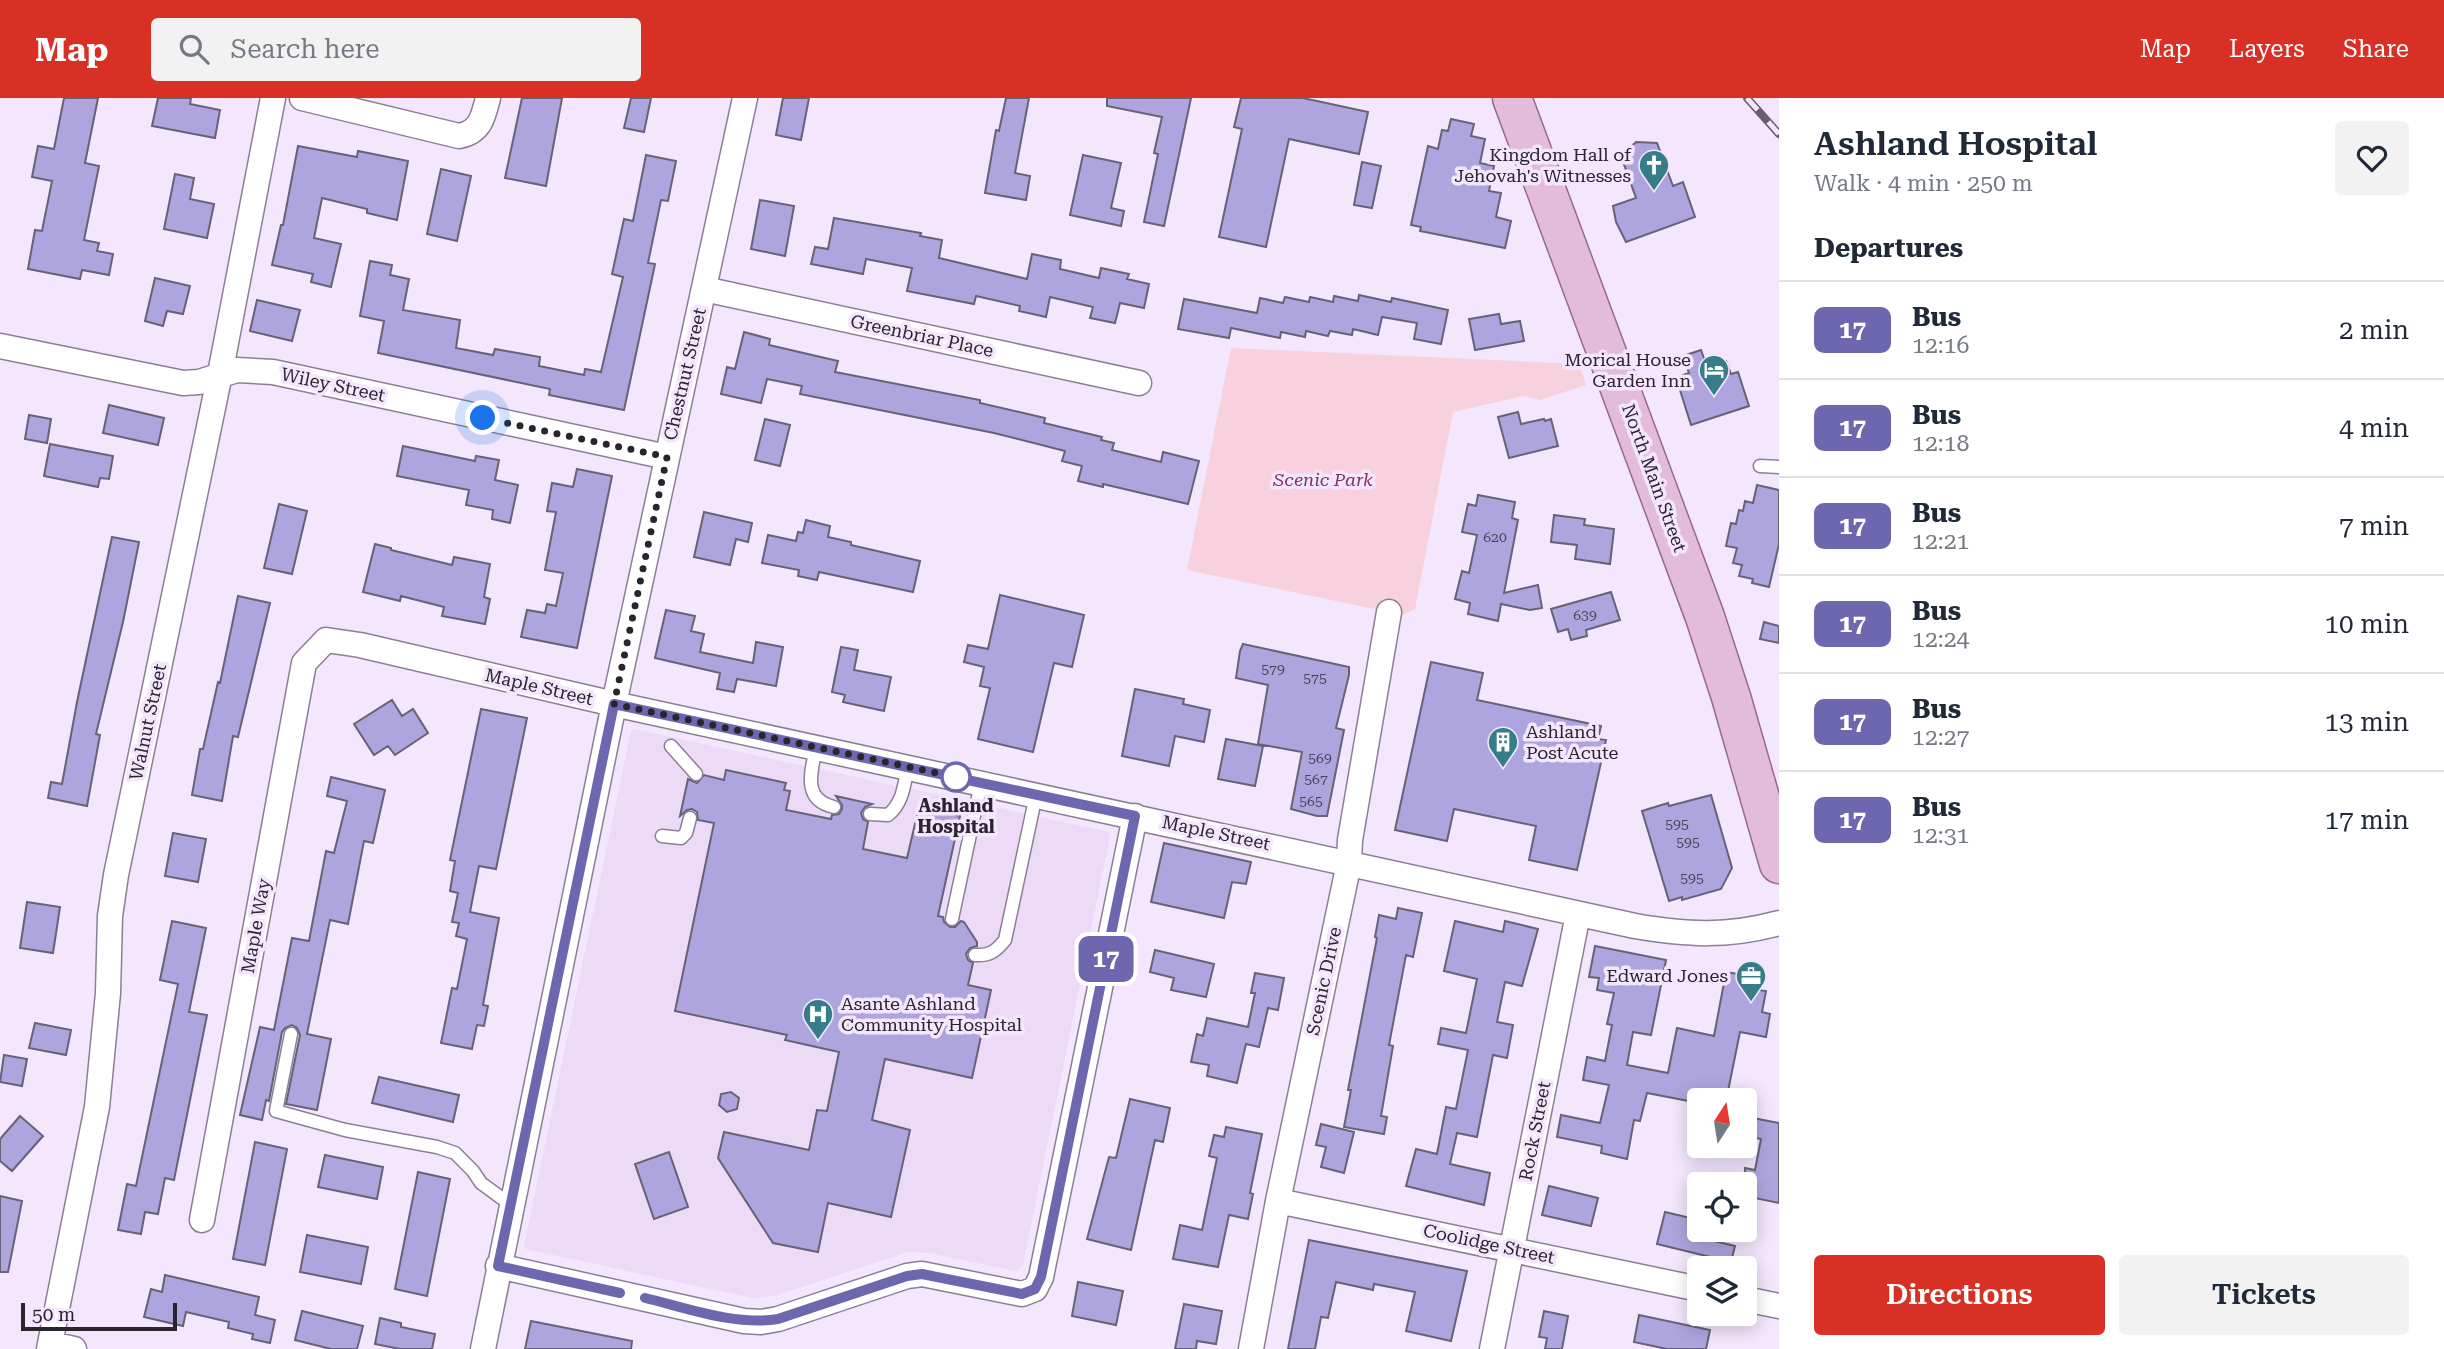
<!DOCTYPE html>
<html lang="en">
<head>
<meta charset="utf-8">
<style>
  :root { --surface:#fff; --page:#f2f2f3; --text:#1f2937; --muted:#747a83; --line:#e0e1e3; --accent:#d93025 }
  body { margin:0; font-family:"Roboto Serif",serif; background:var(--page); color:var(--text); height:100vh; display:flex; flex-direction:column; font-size:26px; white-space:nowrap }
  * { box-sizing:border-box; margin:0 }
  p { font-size:23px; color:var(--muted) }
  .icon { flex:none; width:38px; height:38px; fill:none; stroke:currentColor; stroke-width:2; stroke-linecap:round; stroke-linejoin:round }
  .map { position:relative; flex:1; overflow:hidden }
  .sheet { display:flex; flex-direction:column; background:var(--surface); width:665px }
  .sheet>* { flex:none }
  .badge { padding:0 14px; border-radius:10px; font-size:24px; line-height:46px }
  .needle { width:46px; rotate:12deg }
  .tools { position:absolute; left:1687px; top:990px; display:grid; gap:14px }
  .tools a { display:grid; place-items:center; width:70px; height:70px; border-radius:7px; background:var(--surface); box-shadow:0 4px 18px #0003; font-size:35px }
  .scale { position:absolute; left:21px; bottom:18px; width:156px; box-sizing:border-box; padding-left:7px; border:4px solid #29242d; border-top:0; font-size:19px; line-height:24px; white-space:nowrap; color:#29242d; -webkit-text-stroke:5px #f4e6fc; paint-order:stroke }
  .you { position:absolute; width:35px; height:35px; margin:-18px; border:5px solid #fff; border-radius:50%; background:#1a73e8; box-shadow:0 0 0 10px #1a73e833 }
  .map>.badge { position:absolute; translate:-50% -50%; box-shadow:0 0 0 4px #fff }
  h2 { padding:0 35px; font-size:26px; line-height:63px }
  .round { display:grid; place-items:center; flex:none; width:74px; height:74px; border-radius:7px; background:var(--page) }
  .summary { display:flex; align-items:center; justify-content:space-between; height:119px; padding:0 35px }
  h1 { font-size:33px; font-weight:600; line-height:52px }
  .action { display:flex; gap:14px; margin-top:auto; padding:14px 35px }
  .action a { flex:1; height:80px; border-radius:7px; background:var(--accent); color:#fff; font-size:28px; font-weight:600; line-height:80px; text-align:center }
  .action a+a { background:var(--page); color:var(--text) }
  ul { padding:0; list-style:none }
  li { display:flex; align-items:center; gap:21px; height:98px; padding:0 35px; border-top:2px solid var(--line) }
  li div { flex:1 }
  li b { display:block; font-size:26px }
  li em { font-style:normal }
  li .badge { min-width:77px; font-weight:700; text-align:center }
  header { display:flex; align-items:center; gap:42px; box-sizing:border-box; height:98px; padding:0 35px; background:var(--accent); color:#fff }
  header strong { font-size:33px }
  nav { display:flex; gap:38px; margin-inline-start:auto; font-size:24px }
  .search { width:490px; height:63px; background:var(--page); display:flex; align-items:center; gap:18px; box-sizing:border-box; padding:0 24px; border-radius:7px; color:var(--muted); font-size:26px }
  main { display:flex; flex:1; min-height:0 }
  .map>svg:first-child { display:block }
</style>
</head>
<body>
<header>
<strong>Map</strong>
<div class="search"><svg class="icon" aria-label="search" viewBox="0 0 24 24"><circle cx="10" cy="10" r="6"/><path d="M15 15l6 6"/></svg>Search here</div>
<nav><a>Map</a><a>Layers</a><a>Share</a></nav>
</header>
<main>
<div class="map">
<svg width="1779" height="1251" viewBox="0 0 1779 1251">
  <rect width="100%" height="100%" fill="#f4e6fc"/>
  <path fill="#ecdaf7" d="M634 631 1109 734 1110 738 1023 1167 1020 1170 1016 1173 929 1155 908 1154 777 1197 752 1200 526 1151 524 1148 631 633Z"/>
  <path fill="#f8d1df" d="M1231 250 1579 266 1586 287 1540 302 1523 298 1453 314 1415 511 1403 517 1187 472Z"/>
  <path fill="#afa5de" stroke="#666277" stroke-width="2" d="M64 0H98L85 65 99 68 84 142 99 145 97 153 113 156 109 177 82 172 80 181 28 171 35 132 42 133 52 83 32 79 38 48 54 51Z
    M158 0H191L190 6 220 12 215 40 152 28Z
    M522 0H562L546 88 505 80Z
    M631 0H651L644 34 624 30Z
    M783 0H809L801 42 776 37Z
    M1006 0H1029L1015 75 1030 78 1026 102 985 95 996 32 999 33Z
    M1107 0H1191L1164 128 1144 124 1158 56 1154 55 1162 19 1107 8Z
    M1241 0H1303L1368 14 1359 56 1289 41 1266 149 1219 139 1242 31 1234 29Z
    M1451 21 1474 26 1471 38 1485 41 1480 65 1494 68 1489 93 1501 95 1496 119 1511 123 1505 150 1420 133 1421 129 1411 127 1428 48 1438 51 1442 32 1448 33Z
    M1636 44 1657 45 1673 88 1683 84 1695 119 1626 144 1616 124 1613 108 1636 100 1621 58Z
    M298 48 357 59 358 53 408 63 397 122 367 115V111L322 100 314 140 341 146 331 189 311 184 313 176 272 167 281 127H283Z
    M646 57 676 63 668 103 661 102 648 165 655 166 624 312 549 297 550 291 378 255 384 223 360 218 370 163 392 167 390 177 409 181 403 212 460 222 456 250 493 257 495 251 540 259 539 268 584 277 585 271 601 274 623 179 612 176 624 121 633 123Z
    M1083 57 1121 65 1111 110 1124 113 1121 128 1070 117Z
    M1362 64 1381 68 1372 110 1354 107Z
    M441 71 471 78 457 143 427 136Z
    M175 76 194 80 190 101 214 106 207 140 164 131Z
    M760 102 794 108 785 158 751 151Z
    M834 120 921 135 920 138 942 142 939 160 1027 181 1032 156 1061 162 1060 171 1099 180 1101 170 1129 176 1127 181 1149 186 1144 210 1120 205 1115 225 1090 220 1093 209 1050 199 1046 219 1019 213 1020 208 976 198 974 206 907 193 912 170 866 161 863 176 811 166 815 149 828 151Z
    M155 180 190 188 183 216 167 213 163 228 145 223Z
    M1359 197 1391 204 1392 200 1448 212 1441 246 1414 241 1417 225 1382 219 1378 237 1353 231 1352 237 1330 233 1328 238 1306 233 1305 239 1281 234 1280 240 1231 230 1229 240 1178 231 1184 201 1257 215 1260 200 1283 205 1285 199 1309 204 1310 199 1333 204 1334 198 1358 203Z
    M257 202 300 212 292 243 250 233Z
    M1499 216 1501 226 1520 223 1524 243 1475 252 1469 221Z
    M744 234 770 241 769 247 838 263 835 274 980 302V305L1045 320 1044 325 1102 339 1101 342 1114 345 1112 352 1161 364 1163 354 1199 363 1188 406 1103 386V389L1078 383 1082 368 1062 363 1065 353 994 335 800 296 802 288 767 281 761 305 721 296 727 269 735 271Z
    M1701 252 1707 269 1726 263 1731 276 1738 274 1749 308 1691 327 1679 289 1686 287 1683 277 1689 275 1683 258Z
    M109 307 164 320 158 347 103 335Z
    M1518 314 1521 326 1544 321 1545 323 1551 321 1558 348 1509 360 1498 319Z
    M29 317 51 321 47 345 25 341Z
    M765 321 790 327 780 368 755 362Z
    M50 346 113 358 109 381 100 380 98 389 44 378Z
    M403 348 475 363 476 358 499 362 495 382 518 387 510 425 492 421 493 412 466 407 469 392 397 378Z
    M577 371 612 378 577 550 521 539 527 512 545 515 547 506 556 508 563 475 545 472 556 414 547 413 552 385 573 389Z
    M1757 387 1779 392V446L1769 489 1752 485 1753 481 1739 478 1742 467 1733 465 1737 450 1726 448 1731 425 1736 426 1739 412 1743 413 1745 403 1753 405Z
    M1478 397 1515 404 1512 420 1518 422 1504 495 1538 487 1542 510 1530 512 1501 506 1498 523 1468 516 1470 505 1455 501 1462 473 1469 475 1477 437 1462 434 1468 406 1476 408Z
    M279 406 307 413 292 476 264 470Z
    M704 414 752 425 748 444 736 441 730 467 694 459Z
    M1554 417 1585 421 1584 427 1614 431 1610 466 1575 461 1577 447 1551 444Z
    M806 422 830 428 828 439 851 444V447L920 463 913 494 819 474 817 482 798 478 799 472 762 465 768 437 796 443 798 434 803 435Z
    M112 439 139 444 123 524 96 636 100 637 87 708 48 700 51 684 62 686 77 604Z
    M375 446 391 450V452L452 467 454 459 490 466 484 499 490 501 485 526 442 518 444 509 401 498 400 503 363 494Z
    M1611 494 1620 522 1586 532 1587 538 1571 542 1568 531 1558 534 1551 511Z
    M1000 497 1084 517 1072 569 1054 565 1033 654 978 641 990 590 980 588 984 569 964 564 968 547 988 551Z
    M238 498 270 505 238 639 233 638 222 703 192 697 200 651H203L218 584 220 585Z
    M666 512 695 518 691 533 704 536 700 554 753 565 756 544 783 549 776 588 737 581 734 594 717 591 720 575 655 560Z
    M1764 524 1779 528V545L1760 541Z
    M1243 546 1349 569V577L1336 630 1344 632 1327 718H1317L1291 711 1302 654 1258 646 1268 587 1236 580 1240 553Z
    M841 549 858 552 854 572 891 579 884 613 843 604 845 597 832 594Z
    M1431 564 1483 575 1477 602 1601 628 1598 641 1606 642 1577 772 1529 762 1536 728 1454 711 1447 743 1395 732Z
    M1135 591 1184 601 1183 606 1210 612 1204 644 1175 638 1169 668 1122 658Z
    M392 602 402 618 413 611 428 635 395 657 388 648 374 657 354 626Z
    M481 611 527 620 496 771 479 768 470 814 499 820 483 907 488 908 484 928 477 927 472 951 441 945 452 890 457 891 467 841 456 838 459 825 452 824 458 795 450 793 455 763 450 762Z
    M1226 641 1263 648 1255 688 1218 681Z
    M726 672 786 685 784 692 790 693 786 712 831 721 832 717 839 716 842 711V707L836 698 872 706 865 709 861 715 863 721 868 724 863 751 907 760 919 709 960 718 938 818 943 819 944 824 950 829H955L961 823 964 824 977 844V848L970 850 966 856 968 862 973 865 968 887 991 892 972 980 885 961 872 1022 910 1032 891 1119 828 1105 818 1154 773 1145 718 1060 724 1034 809 1052 817 1012 827 1013 839 954 785 942 787 937 675 913 714 725 698 722 697 714 692 711 687 712 680 718 688 681 697 685 704 677 724 682Z
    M331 679 385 692 373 745 364 743 348 826 330 822 307 936 331 941 317 1012 286 1006 300 937 297 930 292 927 285 930 282 934 269 1003 266 1002 262 1022 240 1017 260 929 274 932 292 840 309 843 326 753 334 755 347 703 327 698Z
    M1711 697 1732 770 1721 791 1682 802V799L1669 803 1642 713 1668 705 1669 708Z
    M173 735 206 741 198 784 165 778Z
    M1164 745 1251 764 1246 786 1232 784 1224 820 1151 804Z
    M27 804 60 809 53 855 20 850Z
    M1398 810 1422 815 1413 859 1406 857 1389 947 1393 948 1381 1018 1387 1019 1384 1036 1344 1029 1351 992H1348L1377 840 1375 839 1379 817 1396 821Z
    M172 823 206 830 189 914 207 917 174 1082 165 1080 158 1116 145 1114 141 1136 118 1132 127 1086 136 1088 178 886 160 882Z
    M1455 823 1503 834 1505 823 1538 831 1522 888 1505 884 1497 924 1513 927 1507 960 1493 957 1477 1039 1457 1035 1450 1066 1490 1075 1484 1107 1406 1088 1416 1051 1437 1056 1446 1009 1456 1011 1468 952 1438 946 1441 930 1466 935 1477 881 1444 873Z
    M1595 848 1666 862 1651 937 1633 934 1627 967 1668 975 1677 930 1714 938 1726 874 1760 880 1758 892 1766 893 1762 914 1770 916 1766 939 1740 934 1726 1003H1699V1005L1647 995 1640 1023 1634 1022 1627 1061 1601 1055 1602 1048 1557 1039 1561 1017 1600 1025 1609 987 1583 982 1587 959 1605 963 1612 927 1607 926 1614 895 1597 892 1599 880 1589 879Z
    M1155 852 1214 866 1206 899 1171 892 1174 880 1150 874Z
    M1255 875 1284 880 1278 912 1268 910 1259 949 1246 946 1237 985 1207 978 1209 967 1191 964 1197 936 1203 938 1207 920 1248 929 1255 895H1251Z
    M35 925 71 932 66 957 29 950Z
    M4 957 27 961 22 988 0 984Z
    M379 979 459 997 453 1024 372 1005Z
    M731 994 739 1000 737 1011 727 1014 719 1007 721 996Z
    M1130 1001 1170 1010 1163 1044 1155 1042 1131 1152 1087 1141 1109 1059 1116 1060Z
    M20 1018 43 1038 12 1073 0 1063V1041Z
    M1753 1020 1779 1025V1105L1745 1098V1070L1755 1072 1761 1041 1750 1039Z
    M1321 1026 1354 1034 1344 1075 1321 1069 1326 1049 1316 1047Z
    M1226 1029 1262 1036 1250 1095 1253 1096 1248 1121 1229 1117 1218 1169 1173 1161 1180 1127 1202 1132 1217 1060 1209 1058 1214 1037 1224 1039Z
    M255 1044 287 1051 265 1167 233 1161Z
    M669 1054 688 1109 654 1121 635 1066Z
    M325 1057 383 1069 377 1101 318 1089Z
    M418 1074 450 1081 427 1198 395 1191Z
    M1549 1088 1598 1100 1591 1128 1542 1117Z
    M0 1098 22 1103 8 1174H0Z
    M1665 1114 1699 1122 1698 1139 1735 1148 1731 1164 1657 1146Z
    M307 1137 368 1149 361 1186 300 1174Z
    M1309 1142 1467 1173 1451 1243 1406 1233 1415 1194 1374 1186 1373 1192 1336 1184 1328 1220 1321 1219 1315 1251H1288Z
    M165 1177 259 1199 255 1217 275 1222 270 1245 252 1241 253 1236 228 1230 229 1224 186 1214 183 1228 144 1219 151 1191 162 1194Z
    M1078 1184 1123 1193 1116 1227 1072 1218Z
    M1184 1206 1222 1213 1216 1246 1197 1243 1196 1251H1175Z
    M302 1213 363 1228 357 1251H331L295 1242Z
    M1544 1213 1568 1218 1562 1251H1545L1547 1240 1539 1239Z
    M1639 1217 1710 1232 1706 1251H1667L1634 1244Z
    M380 1220 401 1225V1229L435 1236 432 1251H400L375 1246Z
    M531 1223 632 1243 631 1251H525Z"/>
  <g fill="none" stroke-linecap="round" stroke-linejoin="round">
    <g stroke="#8c7f94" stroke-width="15">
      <path id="service" d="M1760 368 1779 369
        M671 648 696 676
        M816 650C811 674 802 702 834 709
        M870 716 888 717C903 705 904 687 908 669
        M662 738 681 740 686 735 690 720
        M952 821 981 685
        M975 857C990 858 996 853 1005 842L1036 697
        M291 936 276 1013 345 1032 437 1049 455 1055 473 1073 481 1085 511 1107"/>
    </g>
    <g stroke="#8c7f94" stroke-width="27">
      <path id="minor" d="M302 0 459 38C480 34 483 20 488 0
        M704 191 1139 285
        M0 248 183 285 199 284 237 272 273 274 667 359
        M1278 1103 1699 1191
        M202 1122 304 565 326 542 360 547 614 606 1635 828C1688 837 1727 839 1779 825
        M498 1168 744 1223 761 1224 778 1221 907 1178 922 1176 1022 1196 1035 1191 1041 1179 1135 718
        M1745 1201 1779 1208
        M51 1246 74 1251
        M49 1251 97 1009 108 895 110 818 116 777 220 276 273 0
        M483 1251 614 606 745 0
        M1251 1251 1278 1103 1349 765 1350 742 1389 514
        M1492 1251 1578 816"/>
    </g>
    <g stroke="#966a90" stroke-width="41">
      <path id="primary" d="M1512 0 1705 519 1731 599 1779 766"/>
    </g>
    <use href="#service" stroke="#fff" stroke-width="12"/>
    <use href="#minor" stroke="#fff" stroke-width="24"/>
    <use href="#primary" stroke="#e3bcdc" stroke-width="38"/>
    <g stroke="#665e6b" stroke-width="8">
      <path id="rail" d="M1747 0 1779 36"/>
    </g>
    <use href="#rail" stroke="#f4e6fc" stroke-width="5" stroke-dasharray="16" stroke-linecap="butt"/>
  </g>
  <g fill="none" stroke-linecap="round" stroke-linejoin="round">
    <g stroke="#fff" stroke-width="16">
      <path id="line" d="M620 1195 498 1168 614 606 1135 718 1041 1179 1035 1191 1022 1196 922 1176 907 1178 778 1221C735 1228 687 1210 645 1200"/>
    </g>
    <use href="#line" stroke="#6c67af" stroke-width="10"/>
    <path stroke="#29242d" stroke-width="7" stroke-dasharray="0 12.6" d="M483 320 667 359 614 606 956 679"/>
  </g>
  <defs>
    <g id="church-pin" transform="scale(1.575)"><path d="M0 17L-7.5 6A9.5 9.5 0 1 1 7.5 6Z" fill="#377d89" stroke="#f4e6fc"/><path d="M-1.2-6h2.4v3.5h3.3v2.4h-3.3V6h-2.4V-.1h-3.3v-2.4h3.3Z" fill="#fff"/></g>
    <g id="hotel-pin" transform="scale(1.575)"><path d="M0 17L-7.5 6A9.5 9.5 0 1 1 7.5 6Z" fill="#377d89" stroke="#f4e6fc"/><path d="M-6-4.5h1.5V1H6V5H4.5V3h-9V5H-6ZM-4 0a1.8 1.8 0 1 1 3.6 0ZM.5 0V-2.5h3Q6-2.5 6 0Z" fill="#fff"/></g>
    <g id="building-pin" transform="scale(1.575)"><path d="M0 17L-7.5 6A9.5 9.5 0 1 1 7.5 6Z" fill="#377d89" stroke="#f4e6fc"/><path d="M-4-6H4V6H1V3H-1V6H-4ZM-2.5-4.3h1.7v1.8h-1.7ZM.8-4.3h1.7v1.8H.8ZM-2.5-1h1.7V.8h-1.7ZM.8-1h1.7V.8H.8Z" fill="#fff"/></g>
    <g id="office-pin" transform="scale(1.575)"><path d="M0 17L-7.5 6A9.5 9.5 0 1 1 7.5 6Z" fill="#377d89" stroke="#f4e6fc"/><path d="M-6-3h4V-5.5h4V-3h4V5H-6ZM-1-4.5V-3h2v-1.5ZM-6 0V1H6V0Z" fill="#fff"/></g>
    <g id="hospital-pin" transform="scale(1.575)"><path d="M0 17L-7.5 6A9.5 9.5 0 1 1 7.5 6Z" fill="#377d89" stroke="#f4e6fc"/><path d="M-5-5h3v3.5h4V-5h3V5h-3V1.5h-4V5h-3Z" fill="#fff"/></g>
  </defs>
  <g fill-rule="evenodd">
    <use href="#church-pin" x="1654" y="67"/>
    <use href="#hotel-pin" x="1714" y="272"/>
    <use href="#building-pin" x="1503" y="644"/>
    <use href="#office-pin" x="1751" y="878"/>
    <use href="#hospital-pin" x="818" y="916"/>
  </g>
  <circle fill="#fff" stroke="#6c67af" stroke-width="3.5" cx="956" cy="679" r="14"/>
  <g text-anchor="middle" stroke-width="7" stroke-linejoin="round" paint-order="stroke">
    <g font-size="14" fill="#4a4459">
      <text x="1495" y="444">620</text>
      <text x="1585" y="522">639</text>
      <text x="1273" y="576">579</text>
      <text x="1315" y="585">575</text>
      <text x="1320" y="665">569</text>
      <text x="1316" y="686">567</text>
      <text x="1311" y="708">565</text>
      <text x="1677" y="731">595</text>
      <text x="1688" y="749">595</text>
      <text x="1692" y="785">595</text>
    </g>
    <g font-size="18" fill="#29242d" stroke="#f4e6fc" text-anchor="end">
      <text x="1631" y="63">Kingdom Hall of<tspan x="1631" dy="21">Jehovah's Witnesses</tspan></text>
      <text x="1691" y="268">Morical House<tspan x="1691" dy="21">Garden Inn</tspan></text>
      <text x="1526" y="640" text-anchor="start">Ashland<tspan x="1526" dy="21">Post Acute</tspan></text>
      <text x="1728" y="884">Edward Jones</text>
      <text x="841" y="912" text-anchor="start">Asante Ashland<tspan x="841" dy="21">Community Hospital</tspan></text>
    </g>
    <g font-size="18" fill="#29242d" stroke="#f4e6fc">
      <text transform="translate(922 238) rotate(12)" y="6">Greenbriar Place</text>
      <text transform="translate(685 276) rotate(-77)" y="6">Chestnut Street</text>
      <text transform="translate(333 287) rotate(12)" y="6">Wiley Street</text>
      <text transform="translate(1654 380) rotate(70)" y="6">North Main Street</text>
      <text transform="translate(539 589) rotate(13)" y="6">Maple Street</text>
      <text transform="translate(148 624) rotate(-78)" y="6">Walnut Street</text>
      <text transform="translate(1216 735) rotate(12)" y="6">Maple Street</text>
      <text transform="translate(256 828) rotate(-80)" y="6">Maple Way</text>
      <text transform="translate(1324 883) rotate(-78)" y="6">Scenic Drive</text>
      <text transform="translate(1535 1033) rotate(-79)" y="6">Rock Street</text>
      <text transform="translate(1489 1146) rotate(12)" y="6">Coolidge Street</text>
    </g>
    <g font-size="18" font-style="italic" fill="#7e3356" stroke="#f4e6fc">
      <text x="1323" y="388">Scenic Park</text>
    </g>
    <g font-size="18" font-weight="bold" fill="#29242d" stroke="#f4e6fc">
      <text x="956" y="714">Ashland<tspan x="956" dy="21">Hospital</tspan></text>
    </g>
  </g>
</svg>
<div class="tools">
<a><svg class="needle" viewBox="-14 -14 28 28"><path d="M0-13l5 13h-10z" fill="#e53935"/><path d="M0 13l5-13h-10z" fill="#747a83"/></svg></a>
<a><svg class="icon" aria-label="locate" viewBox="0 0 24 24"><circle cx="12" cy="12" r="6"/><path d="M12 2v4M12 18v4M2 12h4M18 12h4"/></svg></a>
<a><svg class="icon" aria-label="layers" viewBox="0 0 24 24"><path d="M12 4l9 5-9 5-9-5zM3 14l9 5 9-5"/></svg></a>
</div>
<div class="scale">50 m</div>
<div class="you" style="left:483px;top:320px"></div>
<b class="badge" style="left:1106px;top:861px;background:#6c67af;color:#fff">17</b>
</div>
<section class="sheet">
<div class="summary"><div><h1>Ashland Hospital</h1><p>Walk · 4 min · 250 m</p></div><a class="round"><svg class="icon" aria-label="heart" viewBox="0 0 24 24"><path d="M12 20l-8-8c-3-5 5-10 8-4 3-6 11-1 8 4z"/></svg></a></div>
<h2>Departures</h2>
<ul>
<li><span class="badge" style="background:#6c67af;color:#fff">17</span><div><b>Bus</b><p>12:16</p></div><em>2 min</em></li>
<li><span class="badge" style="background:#6c67af;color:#fff">17</span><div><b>Bus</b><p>12:18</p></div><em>4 min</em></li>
<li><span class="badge" style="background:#6c67af;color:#fff">17</span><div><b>Bus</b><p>12:21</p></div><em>7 min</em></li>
<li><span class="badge" style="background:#6c67af;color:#fff">17</span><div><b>Bus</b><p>12:24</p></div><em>10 min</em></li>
<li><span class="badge" style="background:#6c67af;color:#fff">17</span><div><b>Bus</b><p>12:27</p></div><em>13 min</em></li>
<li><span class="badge" style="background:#6c67af;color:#fff">17</span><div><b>Bus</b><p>12:31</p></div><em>17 min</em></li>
</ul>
<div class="action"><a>Directions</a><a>Tickets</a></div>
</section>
</main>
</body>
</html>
